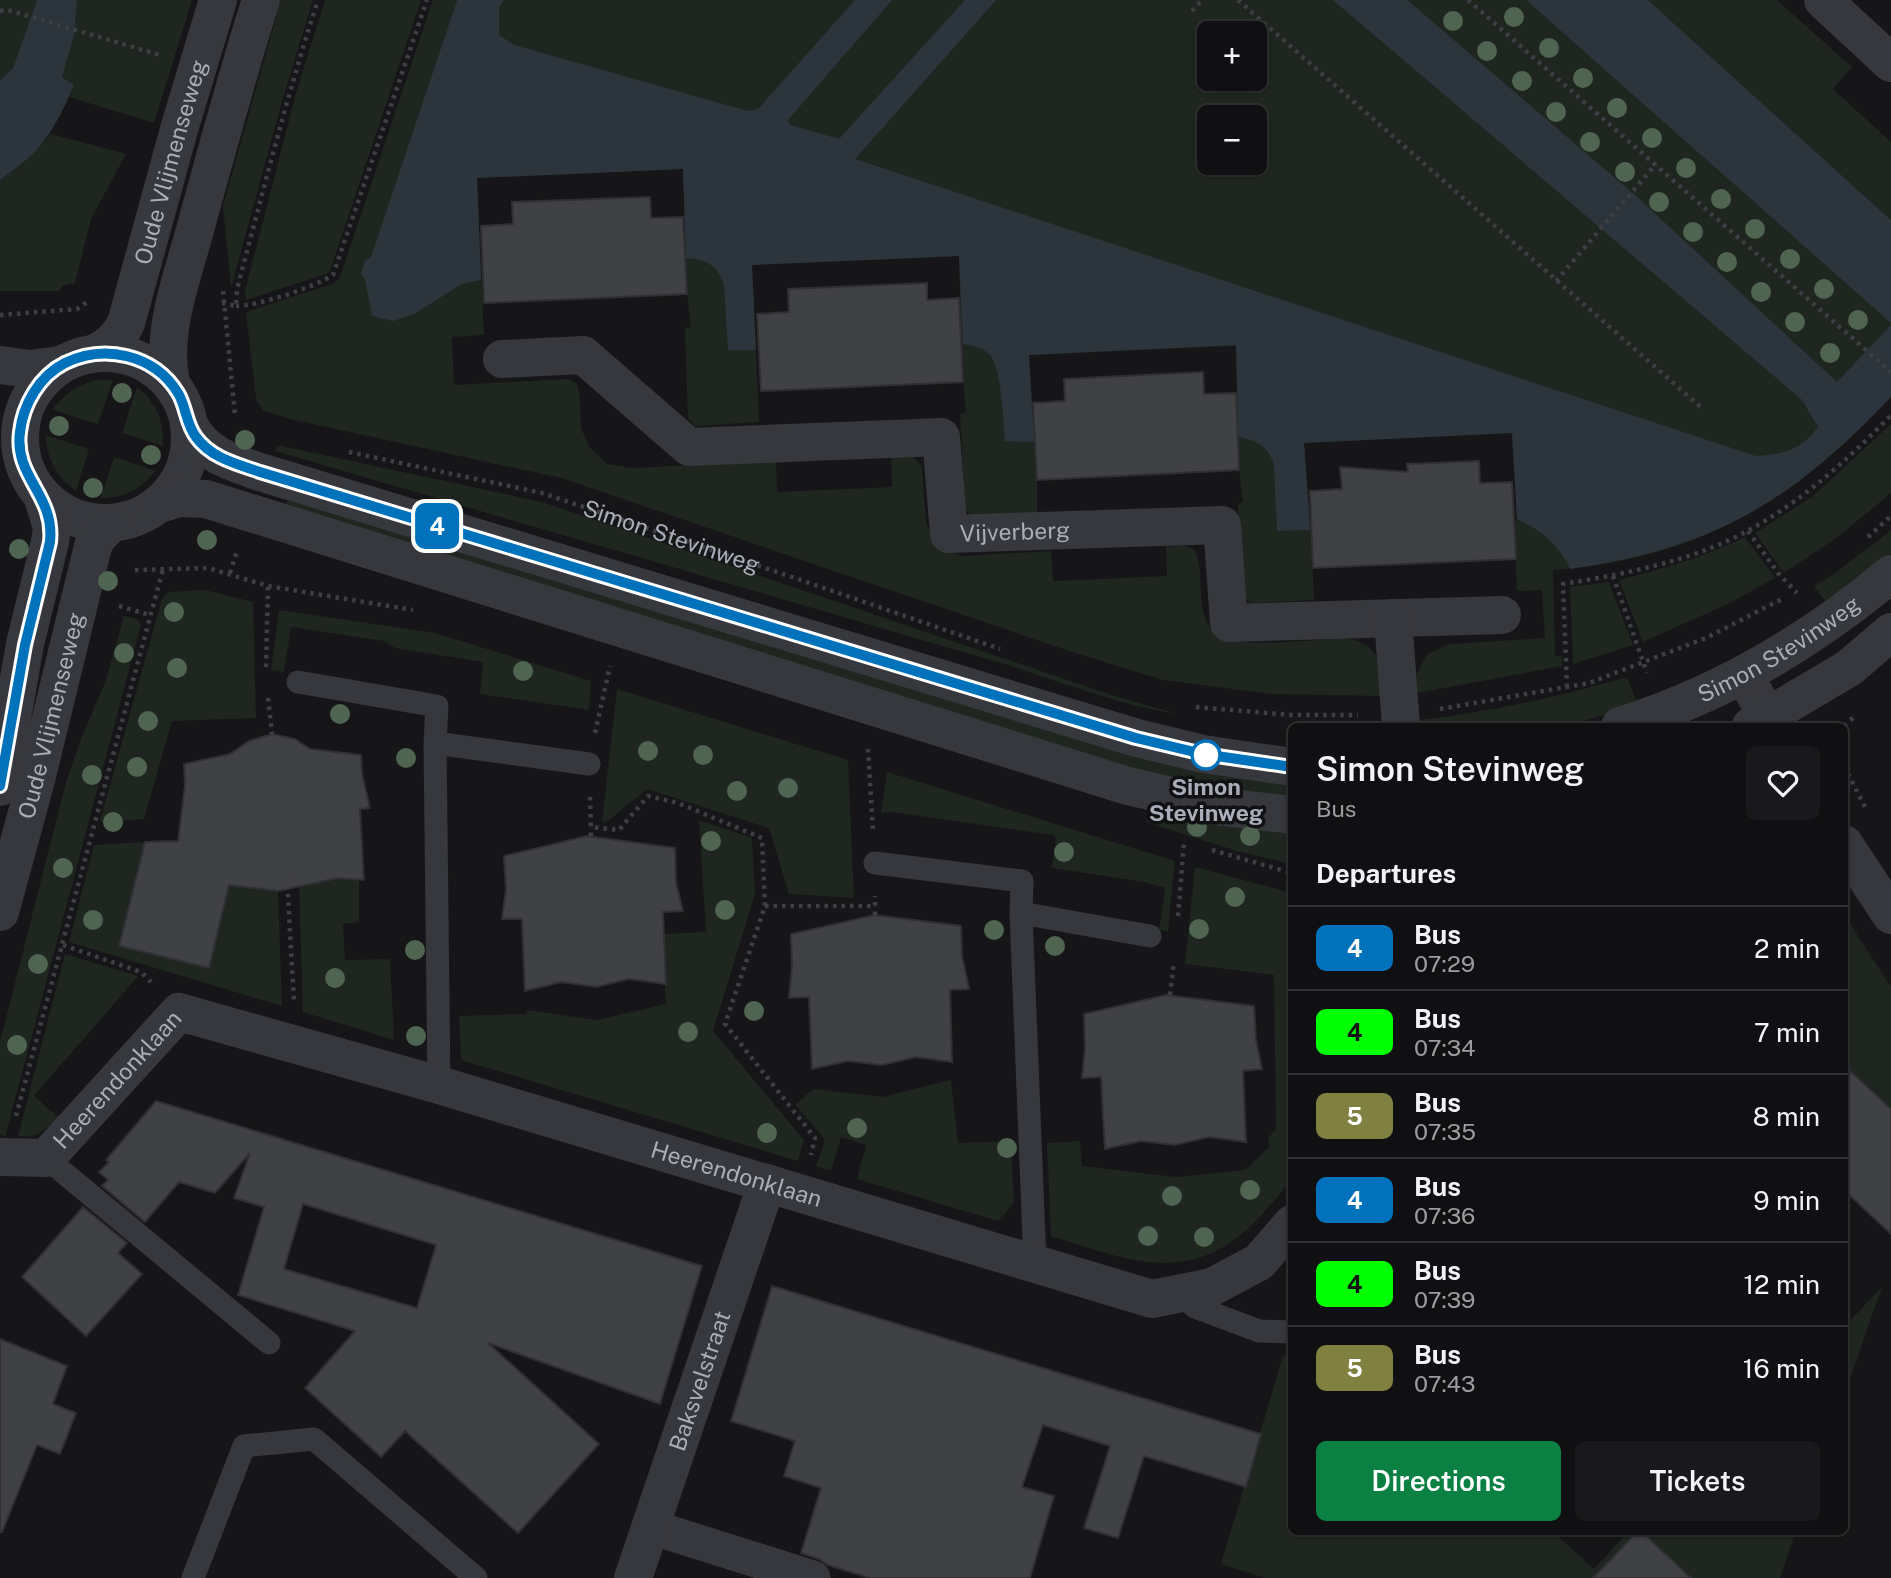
<!DOCTYPE html>
<html lang="en">
<head>
<meta charset="utf-8">
<style>
  :root { --surface:#101012; --page:#19191b; --text:#f1f3f6; --muted:#9c9d9f; --line:#303032; --accent:#0b8043 }
  body { margin:0; font-family:"Public Sans",sans-serif; background:var(--page); color:var(--text); height:100vh; display:flex; flex-direction:column; font-size:26px; white-space:nowrap }
  * { box-sizing:border-box; margin:0 }
  p { font-size:23px; color:var(--muted) }
  .icon { flex:none; width:38px; height:38px; fill:none; stroke:currentColor; stroke-width:2; stroke-linecap:round; stroke-linejoin:round }
  .map { position:relative; flex:1; overflow:hidden }
  .side { position:absolute; left:1288px; top:723px; width:560px; height:812px; display:flex; flex-direction:column; background:var(--surface); border-radius:10px; box-shadow:0 2px 5px #0004,0 0 0 2px var(--line) }
  .side>* { flex:none }
  .badge { padding:0 14px; border-radius:10px; font-size:24px; line-height:46px }
  .controls { position:absolute; left:1197px; top:21px; display:grid; gap:14px }
  .controls a { display:grid; place-items:center; width:70px; height:70px; border-radius:10px; background:var(--surface); box-shadow:0 2px 5px #0004,0 0 0 2px var(--line); font-size:35px }
  .map>.badge { position:absolute; translate:-50% -50%; box-shadow:0 0 0 4px #fff }
  h2 { padding:0 28px; font-size:26px; line-height:63px }
  .round { display:grid; place-items:center; flex:none; width:74px; height:74px; border-radius:10px; background:var(--page) }
  .headline { display:flex; align-items:center; justify-content:space-between; height:119px; padding:0 28px }
  h1 { font-size:33px; font-weight:600; line-height:52px }
  .primary-button { display:flex; gap:14px; margin-top:auto; padding:14px 28px }
  .primary-button a { flex:1; height:80px; border-radius:10px; background:var(--accent); color:#fff; font-size:28px; font-weight:600; line-height:80px; text-align:center }
  .primary-button a+a { background:var(--page); color:var(--text) }
  ul { padding:0; list-style:none }
  li { display:flex; align-items:center; gap:21px; height:84px; padding:0 28px; border-top:2px solid var(--line) }
  li div { flex:1 }
  li b { display:block; font-size:26px }
  li em { font-style:normal }
  li .badge { min-width:77px; font-weight:700; text-align:center }
  .map>svg:first-child { display:block }
</style>
</head>
<body>
<div class="map">
<svg width="1891" height="1578" viewBox="0 0 1891 1578">
  <rect width="100%" height="100%" fill="#161618"/>
  <path fill="#1e261f" fill-rule="evenodd" d="M0 0H37L13 68 0 80Z
    M77 0H192L154 123 69 97 74 85 62 77 74 36Z
    M281 0H313L283 98 231 288 223 206Z
    M325 0H421L330 271 326 274 246 300 245 291 296 93Z
    M433 0H457L375 246 475 0H1630L1891 223V397C1792 501 1700 559 1553 570L1555 656H1562V666L1417 693V672L1428 654 1449 644 1545 638 1542 590 1517 591 1514 524 1517 519 1512 433 1304 443 1311 529 1314 600 1250 603 1242 594 1238 504 1243 502 1239 470 1236 346 1029 355 1037 480V513L970 515 965 508 960 414 966 413 962 370 959 256 752 265 759 422 695 426 688 418 685 328 691 327 687 294 683 169 477 178 484 335 452 337 454 385 569 379 577 384 580 396 581 428 589 447 607 464 632 468 776 461 777 492 892 487 891 457 911 455 922 466 926 521 931 538 943 548 961 556 1051 551 1053 581 1167 576 1166 546 1184 545 1195 550C1204 574 1198 592 1204 614 1206 622 1211 631 1218 636 1238 649 1320 639 1347 638 1382 647 1381 664 1383 696L1271 694 1163 680 1072 652 561 478 290 419 263 410 256 399 246 312 332 284 340 277ZM1209 33H1255V79H1209ZM1209 117H1255V163H1209Z
    M1648 0H1777L1852 67 1833 89 1891 142V220Z
    M51 134 126 154 91 219 75 283 62 286 59 291H0V180L19 167Z
    M97 380H113L98 424 52 410C65 393 77 385 97 380Z
    M137 387C157 403 164 421 163 446L122 433Z
    M1891 424V493L1839 536 1784 573 1755 533 1812 497Z
    M45 435 89 449 76 491C55 476 48 460 45 435Z
    M277 445 542 502 1118 697 1177 714C1120 705 1066 684 1011 666L275 451Z
    M114 457 156 471C140 489 125 498 101 498Z
    M290 494 1291 781V799L1153 777 284 510Z
    M1891 530V554L1828 605 1814 586 1834 574Z
    M1745 537 1775 578 1732 602 1643 642 1619 580C1663 569 1704 557 1745 537Z
    M1609 582 1633 645 1573 664 1570 587Z
    M205 590 253 602 256 718 172 721 144 819 120 821V827H107V822L100 821 162 599 168 592Z
    M279 610 435 633 591 681 589 710 480 694 483 662 395 648 384 641 291 627 284 672 271 670Z
    M124 616 137 619 141 625 5 1137 0 1134V1042L66 782 81 739 106 680Z
    M1627 677 1638 705 1566 726H1420L1418 720C1489 712 1558 697 1627 677Z
    M617 689 848 760 854 898 789 894 769 828 647 789 608 821 602 822Z
    M887 772 1175 861 1168 931 1159 930 1165 888 1144 882 1052 868 1056 839 1053 835 892 812 881 813Z
    M1155 807 1291 829V864L1240 852 1146 822Z
    M699 820 752 838 755 894 713 1031 804 1140 798 1161 461 1060 459 1016 527 1014V1010L597 1020 666 1004 662 934 706 932Z
    M145 842 226 884 278 891 282 1006 69 942 94 845Z
    M1195 867 1291 893V1181C1274 1200 1256 1224 1235 1239 1176 1284 1114 1255 1051 1236L1047 1143 1080 1141 1082 1166 1176 1177 1245 1170 1269 1147 1268 1138 1276 1129 1274 975 1185 964Z
    M343 877 359 880V922L343 924 345 960 390 959 394 1040 303 1012 299 887Z
    M1845 916 1891 987V1109L1845 1065Z
    M65 954 138 976 34 1096 58 1117C46 1130 36 1139 18 1136Z
    M951 1080 958 1143 1011 1141 1014 1203 998 1221 857 1179 866 1145 841 1137 831 1171 816 1166 825 1140 795 1104 814 1089 883 1097Z
    M1882 1287 1845 1393V1326Z
    M1291 1350 1292 1531H1552L1594 1569 1629 1531H1796L1780 1578H1265L1221 1564 1283 1356Z"/>
  <path fill="#2c353c" d="M37 0H77L74 36 62 77 74 85C54 131 42 152 0 180V80L13 68Z
    M457 0H504L499 7V35L514 45 748 111 758 109 855 0H892L788 120 790 125 839 139 965 0H996L855 159 1756 456C1785 454 1801 450 1818 427L1802 400 1333 0H1407L1636 196 1837 382 1891 325V397C1791 502 1715 548 1570 569 1559 544 1541 530 1517 519L1512 433 1304 443 1310 530 1277 531 1274 465C1268 445 1257 442 1238 436L1236 345 1029 355 1034 442 1005 441C1003 421 1002 366 989 354 982 347 972 346 963 344L959 256 752 265 756 350H728L724 284C717 265 706 259 686 258L683 169 477 178 481 280 462 284 414 314 393 321 372 316 365 279 361 274 365 261 371 257Z
    M1526 0H1648L1891 220V323Z"/>
  <path fill="#404145" stroke="#303034" stroke-width="2" fill-rule="evenodd" d="M650 197 651 218 683 217 687 294 484 303 481 226 513 224 512 202Z
    M927 283V300L959 298 963 382 761 391 757 314 789 312 788 289Z
    M1203 372 1204 394 1236 393 1239 470 1037 480 1033 403 1065 401 1064 379Z
    M1479 461 1480 483 1512 482 1516 559 1313 568 1310 491 1342 489 1340 467 1408 472 1407 464Z
    M272 734 295 739 310 749 361 755 362 774 370 808 360 809 364 880 338 878 278 891 229 885 209 968 119 946 145 842 178 841 185 785 184 764 230 754 249 741Z
    M587 836 675 848 676 883 683 911 663 912 666 984 629 979 596 987 561 982 525 991 522 919H502L506 889 504 856Z
    M875 915 961 926 962 956 969 989 950 990 952 1062 916 1057 882 1065 848 1061 812 1069 809 997 789 998 792 967 791 934Z
    M1166 995 1254 1006 1256 1040 1262 1069 1243 1071 1246 1142 1209 1137 1175 1145 1141 1141 1105 1149 1101 1077 1082 1078 1085 1048 1084 1014Z
    M1844 1065 1891 1109V1234L1844 1190Z
    M156 1101 702 1266 660 1404 488 1343 599 1444 518 1533 405 1431 381 1457 305 1388 355 1331 238 1295 264 1207 234 1198 250 1153 215 1193 179 1182 145 1222 102 1186 108 1180 99 1172 109 1162 106 1160ZM303 1204 436 1245 417 1308 284 1269Z
    M83 1207 127 1243 118 1253 142 1274 86 1336 22 1277Z
    M772 1286 1261 1434 1246 1487 1144 1456 1118 1538 1084 1528 1110 1446 1043 1425 1022 1487 1054 1496 1030 1578H870L828 1565 819 1559 801 1553 821 1488 784 1476 795 1441 731 1421Z
    M0 1339 67 1366 53 1404 76 1413 60 1454 37 1445 2 1532H0Z
    M1638 1531H1641L1691 1578H1593Z"/>
  <g fill="none" stroke-linecap="round" stroke-linejoin="round">
    <g stroke="#3d3f44" stroke-width="4.5" stroke-dasharray="3.5 5" stroke-linecap="butt">
      <path d="M1238 0 1704 410"/>
      <path d="M1468 0 1891 372"/>
      <path d="M0 11 8 10 160 55"/>
      <path d="M1192 11 1202 0"/>
      <path d="M1556 281 1656 164"/>
      <path d="M223 291 235 415"/>
      <path d="M222 303 236 306 237 289C263 192 287 95 318 0"/>
      <path d="M236 306C258 306 315 287 333 275L427 0"/>
      <path d="M0 315 77 309 87 302"/>
      <path id="s1" d="M349 452 542 493 798 579 1000 649"/>
      <path d="M1748 531 1778 573 1797 593"/>
      <path d="M1868 537 1891 516"/>
      <path d="M135 570 208 568 268 586 413 610"/>
      <path d="M230 573 237 551"/>
      <path d="M1613 576 1647 673"/>
      <path d="M119 606 150 615"/>
      <path d="M266 667 268 586"/>
      <path d="M1567 687 1563 584C1624 574 1694 561 1749 530 1802 501 1849 459 1891 415"/>
      <path d="M268 698 272 734"/>
      <path d="M1196 707 1292 715H1358"/>
      <path d="M1440 709 1589 683 1706 638 1782 599"/>
      <path d="M1844 726 1856 715"/>
      <path d="M595 733 610 666"/>
      <path d="M868 749 873 831"/>
      <path d="M1844 766 1866 809"/>
      <path d="M590 797 591 827 619 830 648 796 678 803 762 838 765 906 725 1024 815 1138 811 1155"/>
      <path d="M591 836V827"/>
      <path d="M1212 850 1292 873"/>
      <path d="M287 877 294 1002"/>
      <path d="M765 906H875V896"/>
      <path d="M875 915V906"/>
      <path d="M1178 916 1184 842"/>
      <path d="M63 945 141 972 151 982"/>
      <path d="M1170 995 1174 961"/>
      <path d="M16 1116 163 569"/>
    </g>
    <path stroke="#37383d" stroke-width="23" d="M298 682 437 706 435 743 439 1085
      M435 743 589 764
      M875 863 1022 881 1021 913 1035 1264
      M1021 913 1150 936
      M46 1158 269 1343
      M1182 1294 1195 1307 1259 1331 1292 1332
      M193 1578 244 1446 314 1439 476 1578"/>
    <path stroke="#37383d" stroke-width="35" d="M651 1527 813 1578"/>
    <g stroke="#37383d" stroke-width="38">
      <path d="M1823 0 1891 63"/>
      <path id="s2" d="M502 359 583 355 689 447 941 437 949 534 1222 525 1229 623 1502 615"/>
      <path d="M1393 618 1401 726"/>
      <path d="M1744 675 1773 726"/>
      <path d="M1844 844 1891 915"/>
      <path id="s3" d="M0 1157 46 1158 179 1012 439 1085 1152 1299 1212 1287 1259 1262 1292 1224"/>
      <path id="s4" d="M633 1578 767 1183"/>
    </g>
    <g stroke="#37383d" stroke-width="38">
      <circle cx="105" cy="438" r="85"/>
      <path id="s5" d="M96 353C109 346 120 336 126 323L180 126 218 0"/>
      <path d="M0 365 30 369 60 365"/>
      <path d="M171 383C160 332 183 276 196 226 217 150 237 75 261 0"/>
      <path d="M189 425C205 455 231 462 260 472L1137 738 1203 754 1292 767"/>
      <path d="M159 504 179 498 206 499 1128 786 1214 806 1292 815"/>
      <path id="s6" d="M1620 726C1720 695 1811 641 1891 574"/>
      <path d="M1751 726 1849 668 1891 632"/>
      <path d="M0 787 25 644 50 542 52 528 43 498"/>
      <path id="s7" d="M0 912 36 780 93 546 97 538 111 523"/>
    </g>
  </g>
  <g fill="#506452">
    <circle cx="1514" cy="17" r="10"/>
    <circle cx="1453" cy="21" r="10"/>
    <circle cx="1549" cy="48" r="10"/>
    <circle cx="1487" cy="51" r="10"/>
    <circle cx="1583" cy="78" r="10"/>
    <circle cx="1522" cy="81" r="10"/>
    <circle cx="1617" cy="108" r="10"/>
    <circle cx="1556" cy="112" r="10"/>
    <circle cx="1652" cy="138" r="10"/>
    <circle cx="1590" cy="142" r="10"/>
    <circle cx="1686" cy="168" r="10"/>
    <circle cx="1625" cy="172" r="10"/>
    <circle cx="1721" cy="199" r="10"/>
    <circle cx="1659" cy="202" r="10"/>
    <circle cx="1755" cy="229" r="10"/>
    <circle cx="1693" cy="232" r="10"/>
    <circle cx="1790" cy="259" r="10"/>
    <circle cx="1727" cy="262" r="10"/>
    <circle cx="1824" cy="289" r="10"/>
    <circle cx="1761" cy="292" r="10"/>
    <circle cx="1858" cy="320" r="10"/>
    <circle cx="1795" cy="322" r="10"/>
    <circle cx="1830" cy="353" r="10"/>
    <circle cx="122" cy="393" r="10"/>
    <circle cx="59" cy="426" r="10"/>
    <circle cx="245" cy="440" r="10"/>
    <circle cx="151" cy="455" r="10"/>
    <circle cx="93" cy="488" r="10"/>
    <circle cx="207" cy="540" r="10"/>
    <circle cx="19" cy="549" r="10"/>
    <circle cx="108" cy="581" r="10"/>
    <circle cx="174" cy="612" r="10"/>
    <circle cx="124" cy="653" r="10"/>
    <circle cx="177" cy="668" r="10"/>
    <circle cx="523" cy="671" r="10"/>
    <circle cx="340" cy="714" r="10"/>
    <circle cx="148" cy="721" r="10"/>
    <circle cx="648" cy="751" r="10"/>
    <circle cx="703" cy="755" r="10"/>
    <circle cx="406" cy="758" r="10"/>
    <circle cx="137" cy="767" r="10"/>
    <circle cx="92" cy="775" r="10"/>
    <circle cx="788" cy="788" r="10"/>
    <circle cx="737" cy="791" r="10"/>
    <circle cx="113" cy="822" r="10"/>
    <circle cx="1197" cy="827" r="10"/>
    <circle cx="1250" cy="836" r="10"/>
    <circle cx="711" cy="841" r="10"/>
    <circle cx="1064" cy="852" r="10"/>
    <circle cx="63" cy="868" r="10"/>
    <circle cx="1235" cy="897" r="10"/>
    <circle cx="725" cy="910" r="10"/>
    <circle cx="93" cy="920" r="10"/>
    <circle cx="1199" cy="929" r="10"/>
    <circle cx="994" cy="930" r="10"/>
    <circle cx="1055" cy="946" r="10"/>
    <circle cx="415" cy="950" r="10"/>
    <circle cx="38" cy="964" r="10"/>
    <circle cx="335" cy="978" r="10"/>
    <circle cx="754" cy="1011" r="10"/>
    <circle cx="688" cy="1032" r="10"/>
    <circle cx="416" cy="1036" r="10"/>
    <circle cx="17" cy="1045" r="10"/>
    <circle cx="857" cy="1128" r="10"/>
    <circle cx="767" cy="1133" r="10"/>
    <circle cx="1007" cy="1148" r="10"/>
    <circle cx="1250" cy="1190" r="10"/>
    <circle cx="1172" cy="1196" r="10"/>
    <circle cx="1148" cy="1236" r="10"/>
    <circle cx="1204" cy="1237" r="10"/>
  </g>
  <g fill="none" stroke-linecap="round" stroke-linejoin="round">
    <g stroke="#fff" stroke-width="16">
      <path id="line" d="M0 786 25 645 50 542C55 494 14 478 20 432 23 405 39 376 65 363 104 344 154 354 178 393 186 406 186 424 196 437 211 458 237 464 260 472L1136 738 1203 754 1292 767"/>
    </g>
    <use href="#line" stroke="#0072bc" stroke-width="10"/>
  </g>
  <circle fill="#fff" stroke="#0072bc" stroke-width="3.5" cx="1206" cy="755" r="14"/>
  <g text-anchor="middle" stroke-width="7" stroke-linejoin="round" paint-order="stroke">
    <g font-size="23" fill="#a8adb8" stroke="#111113">
      <text dy="8" stroke="none"><textPath href="#s5" startOffset="210">Oude Vlijmenseweg</textPath></text>
      <text dy="8" stroke="none"><textPath href="#s2" startOffset="637">Vijverberg</textPath></text>
      <text dy="8" stroke="none"><textPath href="#s1" startOffset="334">Simon Stevinweg</textPath></text>
      <text dy="8" stroke="none"><textPath href="#s6" startOffset="177">Simon Stevinweg</textPath></text>
      <text dy="8" stroke="none"><textPath href="#s7" startOffset="203">Oude Vlijmenseweg</textPath></text>
      <text dy="8" stroke="none"><textPath href="#s3" startOffset="152">Heerendonklaan</textPath></text>
      <text dy="8" stroke="none"><textPath href="#s3" startOffset="824">Heerendonklaan</textPath></text>
      <text dy="8" stroke="none"><textPath href="#s4" startOffset="208">Baksvelstraat</textPath></text>
    </g>
    <g font-size="23" font-weight="bold" fill="#a8adb8" stroke="#111113">
      <text x="1206" y="795">Simon<tspan x="1206" dy="26">Stevinweg</tspan></text>
    </g>
  </g>
</svg>
<div class="controls">
<a>+</a>
<a>−</a>
</div>
<b class="badge" style="left:437px;top:526px;background:#0072bc;color:#fff">4</b>
<section class="side">
<div class="headline"><div><h1>Simon Stevinweg</h1><p>Bus</p></div><a class="round"><svg class="icon" aria-label="heart" viewBox="0 0 24 24"><path d="M12 20l-8-8c-3-5 5-10 8-4 3-6 11-1 8 4z"/></svg></a></div>
<h2>Departures</h2>
<ul>
<li><span class="badge" style="background:#0072bc;color:#fff">4</span><div><b>Bus</b><p>07:29</p></div><em>2 min</em></li>
<li><span class="badge" style="background:#0f0;color:#111">4</span><div><b>Bus</b><p>07:34</p></div><em>7 min</em></li>
<li><span class="badge" style="background:#808040;color:#fff">5</span><div><b>Bus</b><p>07:35</p></div><em>8 min</em></li>
<li><span class="badge" style="background:#0072bc;color:#fff">4</span><div><b>Bus</b><p>07:36</p></div><em>9 min</em></li>
<li><span class="badge" style="background:#0f0;color:#111">4</span><div><b>Bus</b><p>07:39</p></div><em>12 min</em></li>
<li><span class="badge" style="background:#808040;color:#fff">5</span><div><b>Bus</b><p>07:43</p></div><em>16 min</em></li>
</ul>
<div class="primary-button"><a>Directions</a><a>Tickets</a></div>
</section>
</div>
</body>
</html>
